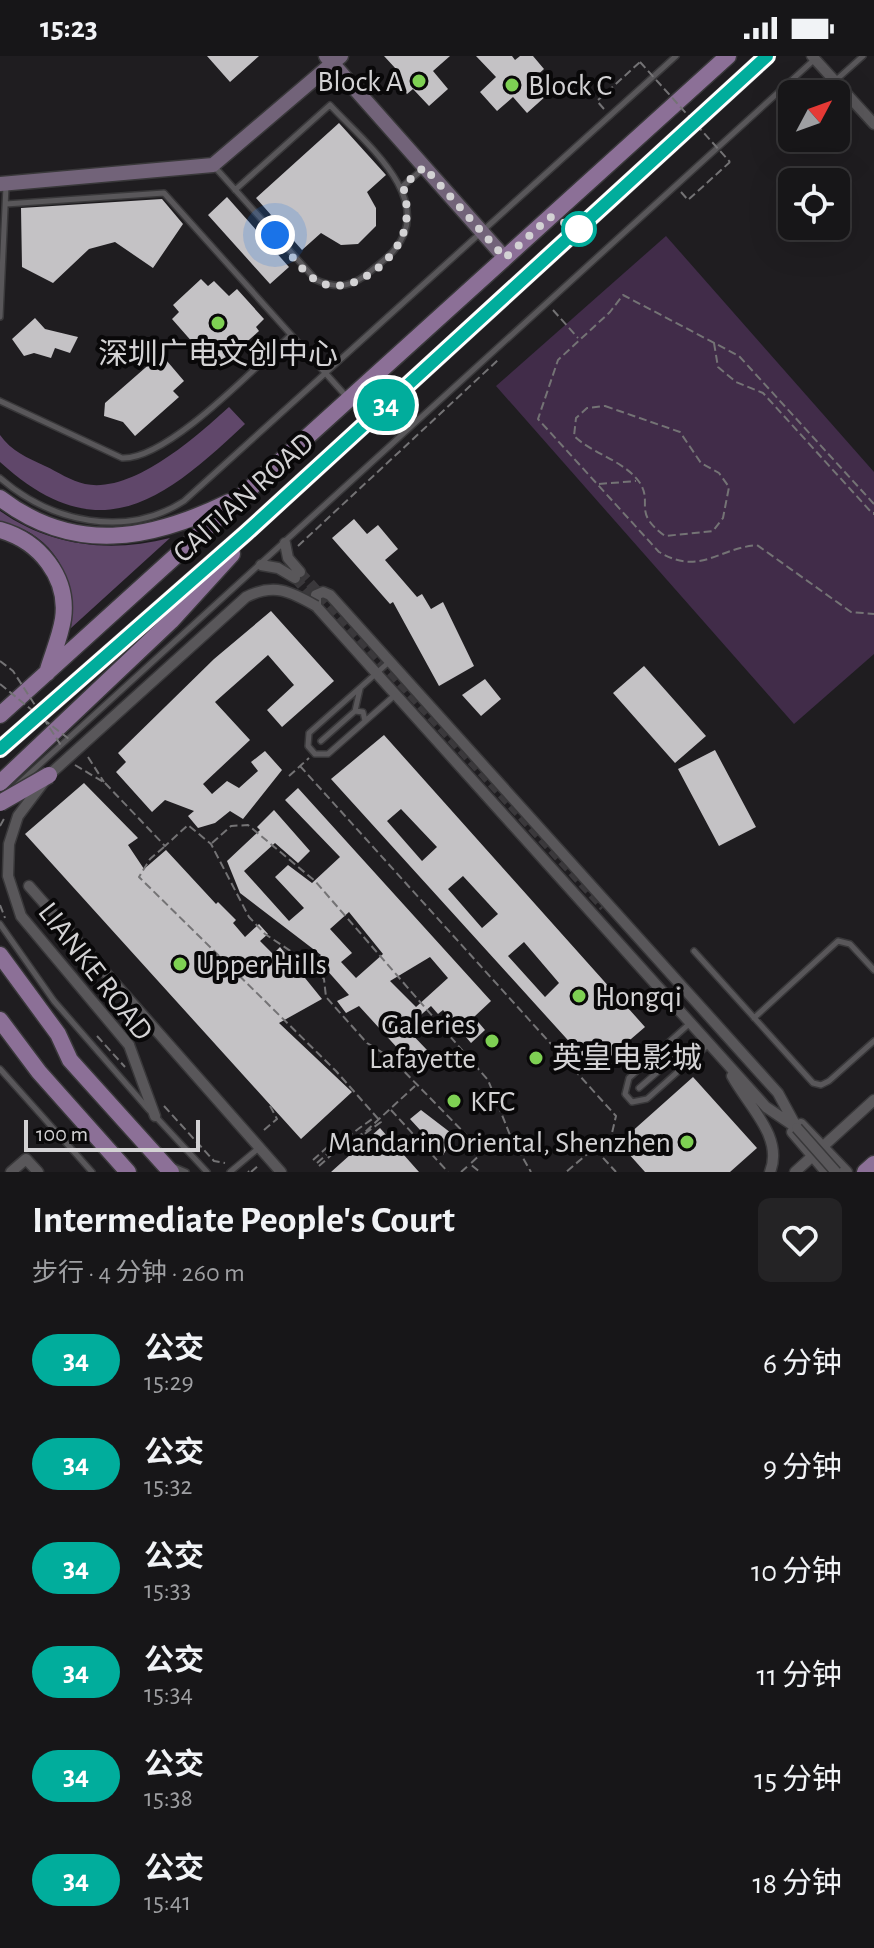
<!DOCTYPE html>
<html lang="zh">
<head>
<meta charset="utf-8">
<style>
  :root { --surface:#171618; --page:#242325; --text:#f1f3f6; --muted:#9e9fa2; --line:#363537 }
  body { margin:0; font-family:"Alegreya Sans","Noto Sans SC",sans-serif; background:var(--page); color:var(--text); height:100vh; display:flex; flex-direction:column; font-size:30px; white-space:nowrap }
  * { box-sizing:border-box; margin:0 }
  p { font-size:26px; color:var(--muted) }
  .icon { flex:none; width:44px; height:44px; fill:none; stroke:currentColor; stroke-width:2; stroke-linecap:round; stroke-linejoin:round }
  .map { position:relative; height:1116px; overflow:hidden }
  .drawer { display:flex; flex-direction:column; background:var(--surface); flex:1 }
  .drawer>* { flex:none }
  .badge { padding:0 16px; border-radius:26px; font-size:28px; line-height:52px }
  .needle { width:52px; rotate:49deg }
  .fabs { position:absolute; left:778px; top:24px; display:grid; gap:16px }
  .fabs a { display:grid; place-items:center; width:72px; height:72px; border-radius:12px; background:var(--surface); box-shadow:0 8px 32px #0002,0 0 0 2px var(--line); font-size:40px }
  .scale { position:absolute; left:24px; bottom:20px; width:176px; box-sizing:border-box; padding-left:8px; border:4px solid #d3d2d4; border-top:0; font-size:22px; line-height:28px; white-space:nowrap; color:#d3d2d4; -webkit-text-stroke:6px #090809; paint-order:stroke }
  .you { position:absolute; width:40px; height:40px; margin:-20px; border:6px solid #fff; border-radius:50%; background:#1a73e8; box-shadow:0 0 0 12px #1a73e833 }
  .map>.badge { position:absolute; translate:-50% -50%; box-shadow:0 0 0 4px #fff }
  .round { display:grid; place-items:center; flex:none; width:84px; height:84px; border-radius:12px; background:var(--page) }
  .headline { display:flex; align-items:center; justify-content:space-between; height:136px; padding:0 32px }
  h1 { font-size:38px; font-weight:600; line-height:60px }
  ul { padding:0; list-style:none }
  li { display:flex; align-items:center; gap:24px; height:104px; padding:0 32px }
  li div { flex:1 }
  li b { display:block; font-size:30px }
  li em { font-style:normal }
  li .badge { min-width:88px; font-weight:700; text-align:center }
  .status { display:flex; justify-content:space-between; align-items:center; height:56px; padding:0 40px; background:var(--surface); direction:ltr }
  .status svg { height:22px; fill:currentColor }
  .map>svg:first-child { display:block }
</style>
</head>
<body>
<div class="status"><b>15:23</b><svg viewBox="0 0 49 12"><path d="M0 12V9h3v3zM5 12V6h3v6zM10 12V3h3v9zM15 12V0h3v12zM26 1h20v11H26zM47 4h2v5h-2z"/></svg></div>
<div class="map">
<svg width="874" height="1116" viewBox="0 0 874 1116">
  <rect width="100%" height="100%" fill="#1f1d20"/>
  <path fill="#412c49" d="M666 180 874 416V598L794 668 496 330Z"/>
  <path fill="#60476a" d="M229 351 245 368C164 444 100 497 0 406V379C11 395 28 402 45 410 58 416 71 425 85 428 133 438 197 380 229 351Z
    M0 455C51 491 111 497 170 482L71 572C78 522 52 475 0 466Z"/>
  <path fill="#c4c2c5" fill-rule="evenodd" d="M207 0H259L230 26Z
    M384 0H450L433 15 448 33 429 50 413 33 407 38 390 18 396 13Z
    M476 0H512L515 4 520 0H533L544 13 533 23 547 39 527 57 513 41 497 55 480 36 496 21Z
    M339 67 386 119 367 136 376 152V170L358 188 341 189 321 177 302 194 256 142Z
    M227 141 289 211 270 228 208 159Z
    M162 143 183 168 153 212 115 186 89 193 53 227 22 211 21 152Z
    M201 223 208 230 214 225 229 240 237 233 264 263 256 271 259 275 216 313 172 263 179 256 173 249Z
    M35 262 45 273 78 281 70 297 55 292 51 302 34 297 24 300 12 283Z
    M161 298 184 325 173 335 179 341 135 380 123 366 104 360 105 347Z
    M354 463 367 478 378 469 398 493 385 504 417 541 422 538 431 553 443 546 474 610 439 630 393 546 390 548 332 482Z
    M271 555 334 625 282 671 267 654 294 629 268 599 215 646 250 684 203 728 212 738 227 725 239 732 258 715 251 706 265 695 282 714 243 763 230 755 215 767 198 772 188 760 194 755 165 744 152 756 116 716 126 706 118 697 214 603Z
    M644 610 706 680 675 707 613 637Z
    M485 623 501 643 481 660 462 639Z
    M384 679 645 971 595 1014 331 723ZM401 753 437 791 422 805 387 765ZM463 820 498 858 482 872 448 833ZM524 886 559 927 545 941 508 900Z
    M715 694 756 771 719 790 678 713Z
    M84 727 138 782 128 789 144 813 166 794 216 848 218 846 236 864 233 867 245 881 259 868 268 878 260 885 273 898 280 891 322 943 279 967 352 1036 301 1083 25 778Z
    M298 732 491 945 474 961 485 974 471 987 443 954 438 958 431 950 406 972 427 994 412 1008 359 950 346 957 337 945 349 939 317 903 321 899 240 837 227 805 260 774 257 771 274 754 310 795 298 807 275 787 244 815 289 865 304 852 275 821 288 809 312 827 340 801 285 744ZM349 856 383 898 356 922 341 906 352 897 330 873ZM430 901 448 922 416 951 390 925Z
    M693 1021 757 1092 730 1116H645L619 1087Z
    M421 1054 455 1080 443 1099 410 1063Z
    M380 1072 419 1116H331Z"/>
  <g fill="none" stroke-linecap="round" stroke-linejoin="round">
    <path stroke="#3a383b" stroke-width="10" stroke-dasharray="10 5" stroke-linecap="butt" d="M300 516 604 851
      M295 522 320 550"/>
    <g stroke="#39383a" stroke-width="8">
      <path id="lane" d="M835 25 863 0
        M213 109 316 224C339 234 354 230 372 214 380 207 389 201 395 193 437 142 362 84 330 49L235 134
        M403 130 424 112
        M6 148 164 137 346 340
        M0 261 6 130
        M0 345 122 402C168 404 256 310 291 279
        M0 422C51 466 125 483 184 445L676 0
        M389 606 309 677 308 690 315 698H328L395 639
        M355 655 363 656 365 665
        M321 685 355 655 360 633
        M16 730 816 2
        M0 868 54 945 149 1054
        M694 895 813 1027 821 1029 829 1025 874 985
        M754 962 838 885 850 888 874 914
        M689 968 629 1022 625 1038 632 1046 647 1043 709 988
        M0 1013 92 1116
        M639 1032 676 1000 697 998
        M156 1061 207 1116
        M172 1110 186 1116
        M230 1116 260 1091"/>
    </g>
    <g stroke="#39383a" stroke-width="13">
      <path id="street" d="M812 0 874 68
        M285 487 288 502 300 516
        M261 509 278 512 295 522
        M323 536 330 539 778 1037 797 1072 766 1051 316 550V539Z
        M29 830 281 1116
        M129 989 155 1060
        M732 1020C748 1050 784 1081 770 1116
        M801 1068 847 1116
        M792 1076 826 1116
        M11 1116 26 1103 38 1116
        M795 1116 874 1044"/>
    </g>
    <g stroke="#39383a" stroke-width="17">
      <path id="secondary" d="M326 0 505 202
        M0 128 213 109 341 0"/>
    </g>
    <g stroke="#39383a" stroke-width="19">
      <path id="primary" d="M0 442C74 499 151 484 229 446
        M0 474C39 485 69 521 63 563 60 582 52 599 47 617
        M0 659 728 0
        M0 693 246 477 767 0
        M0 727 171 565 232 498
        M0 899 58 978 70 1004 171 1116
        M0 964 39 1016 128 1116
        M865 1116 874 1108"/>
    </g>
    <path stroke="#747375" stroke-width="2" stroke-dasharray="8 4" stroke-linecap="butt" d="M604 53 597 45 640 6
      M681 136 688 144 730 106
      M553 254 578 282
      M714 287 718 311 736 326 763 337 872 457
      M605 350 680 376 701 407 719 417 729 431 723 462 713 475 665 480C632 456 653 448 640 427 625 405 593 398 574 380L576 362 587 352Z
      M599 428 636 425
      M874 448 739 300 623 239 610 256 558 304 538 363 659 496C700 520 716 493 757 489L851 556 874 558
      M874 456V459
      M298 490 498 304
      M300 710 616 1060 612 1077 566 1116
      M289 720 309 702
      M105 727 165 790 188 769 211 788 249 861 265 878 313 910 324 923 326 941 367 987 391 1002 483 1096 470 1108 480 1116
      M0 770 5 761
      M212 787 231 770 248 769 315 825 488 1024 510 1079 531 1116
      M164 791 150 803 139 821 336 1015 381 1066 345 1092 334 1085
      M0 849 5 862
      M97 980 125 1011
      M164 1050 214 1105 225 1107
      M391 1054 448 1116
      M264 1074 277 1063 269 1048
      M335 1086H340L375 1061
      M595 1093 616 1116
      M484 1095 509 1080
      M313 1104 333 1086
      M317 1107 337 1089 343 1090 365 1076 415 1030
      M319 1110 339 1092
      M248 1115 249 1116
      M251 1116 259 1109
      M461 1116 469 1109"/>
    <use href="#lane" stroke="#59575a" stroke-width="5"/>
    <use href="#street" stroke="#59575a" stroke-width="10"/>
    <use href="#secondary" stroke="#726379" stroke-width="14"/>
    <use href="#primary" stroke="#8c7097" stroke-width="16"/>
    <g stroke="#39383a" stroke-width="13" stroke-linecap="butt">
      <path id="street-bridge" d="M129 989 21 860 8 820 9 788 18 760 49 719 246 541C274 527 290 535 316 550
        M797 1072 836 1116"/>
    </g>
    <g stroke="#39383a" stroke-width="19" stroke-linecap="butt">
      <path id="primary-bridge" d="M0 747 49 719"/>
    </g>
    <path stroke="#747375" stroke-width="2" stroke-dasharray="8 4" stroke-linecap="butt" d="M640 6 730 106
      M0 605 13 615 62 691
      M0 628 38 659
      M43 663 69 683
      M88 701 104 726
      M75 709 105 727"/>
    <use href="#street-bridge" stroke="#59575a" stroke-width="10"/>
    <use href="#primary-bridge" stroke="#8c7097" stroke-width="16"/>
  </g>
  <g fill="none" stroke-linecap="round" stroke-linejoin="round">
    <g stroke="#fff" stroke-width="18">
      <path id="line" d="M0 693 246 477 767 0"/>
    </g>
    <use href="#line" stroke="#01ad9c" stroke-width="12"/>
    <path stroke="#d3d2d4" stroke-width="8" stroke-dasharray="0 14.4" d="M275 179C288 194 305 222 324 228 352 237 388 210 400 185 409 167 408 149 403 130L424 111 505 202 550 161 579 173"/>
  </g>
  <g fill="#7ed053" stroke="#090809" stroke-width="3">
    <circle cx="419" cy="25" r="8"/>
    <circle cx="512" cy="29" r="8"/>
    <circle cx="218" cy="267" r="8"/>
    <circle cx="180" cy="908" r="8"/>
    <circle cx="579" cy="940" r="8"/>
    <circle cx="492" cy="985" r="8"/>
    <circle cx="536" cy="1002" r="8"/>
    <circle cx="454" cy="1045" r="8"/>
    <circle cx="687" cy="1086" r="8"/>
  </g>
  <circle fill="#fff" stroke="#01ad9c" stroke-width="4" cx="579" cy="173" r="16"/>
  <g text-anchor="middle" stroke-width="8" stroke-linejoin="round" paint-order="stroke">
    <g font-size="30" fill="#d3d2d4" stroke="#090809" text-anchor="start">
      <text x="403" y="35" text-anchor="end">Block A</text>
      <text x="528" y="39">Block C</text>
      <text x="218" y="308" text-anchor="middle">深圳广电文创中心</text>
      <text x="196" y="918">Upper Hills</text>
      <text x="595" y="950">Hongqi</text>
      <text x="476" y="978" text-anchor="end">Galeries<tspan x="476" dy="34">Lafayette</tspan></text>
      <text x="552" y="1012">英皇电影城</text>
      <text x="470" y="1055">KFC</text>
      <text x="671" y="1096" text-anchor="end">Mandarin Oriental, Shenzhen</text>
    </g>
    <g font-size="30" fill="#d3d2d4" stroke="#090809">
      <text transform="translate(243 441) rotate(-42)" y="10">CAITIAN ROAD</text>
      <text transform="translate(96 915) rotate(52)" y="10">LIANKE ROAD</text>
    </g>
  </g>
</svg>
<div class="fabs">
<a><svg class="needle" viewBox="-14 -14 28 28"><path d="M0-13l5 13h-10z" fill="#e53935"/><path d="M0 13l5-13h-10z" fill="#9e9fa2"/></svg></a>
<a><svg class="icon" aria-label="locate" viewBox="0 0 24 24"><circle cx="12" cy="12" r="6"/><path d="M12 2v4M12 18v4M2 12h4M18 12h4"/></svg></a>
</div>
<div class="scale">100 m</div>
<div class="you" style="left:275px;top:179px"></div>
<b class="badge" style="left:386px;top:349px;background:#01ad9c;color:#fff">34</b>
</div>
<section class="drawer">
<div class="headline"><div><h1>Intermediate People's Court</h1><p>步行 · 4 分钟 · 260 m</p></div><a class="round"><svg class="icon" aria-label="heart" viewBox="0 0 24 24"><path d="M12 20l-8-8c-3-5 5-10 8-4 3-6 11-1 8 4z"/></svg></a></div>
<ul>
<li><span class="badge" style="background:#01ad9c;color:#fff">34</span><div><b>公交</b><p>15:29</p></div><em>6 分钟</em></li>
<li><span class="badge" style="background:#01ad9c;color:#fff">34</span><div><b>公交</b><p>15:32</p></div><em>9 分钟</em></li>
<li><span class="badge" style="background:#01ad9c;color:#fff">34</span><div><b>公交</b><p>15:33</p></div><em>10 分钟</em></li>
<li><span class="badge" style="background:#01ad9c;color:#fff">34</span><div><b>公交</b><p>15:34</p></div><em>11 分钟</em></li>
<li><span class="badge" style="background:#01ad9c;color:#fff">34</span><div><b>公交</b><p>15:38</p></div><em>15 分钟</em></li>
<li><span class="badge" style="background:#01ad9c;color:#fff">34</span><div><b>公交</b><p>15:41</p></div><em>18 分钟</em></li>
</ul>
</section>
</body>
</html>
